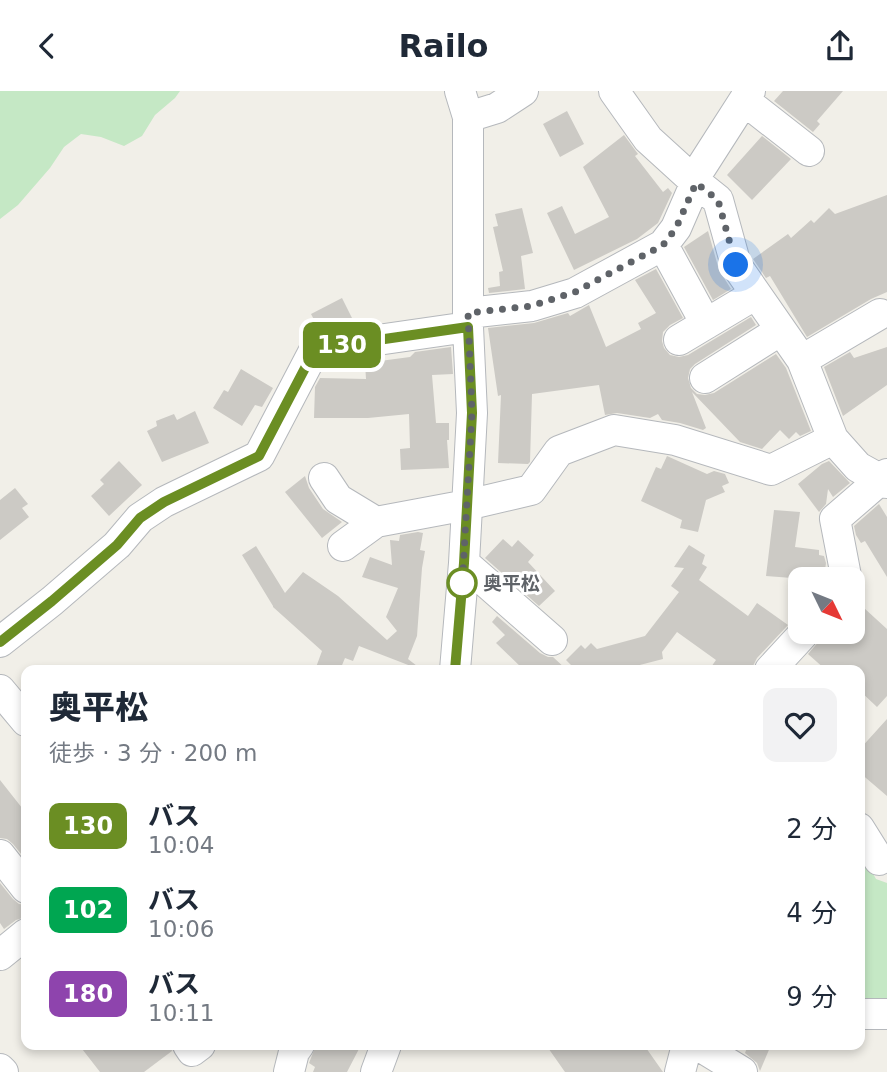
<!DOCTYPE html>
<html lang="ja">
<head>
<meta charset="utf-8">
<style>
  :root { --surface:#fff; --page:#f2f2f3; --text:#1f2937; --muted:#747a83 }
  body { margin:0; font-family:"DejaVu Sans","Noto Sans JP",sans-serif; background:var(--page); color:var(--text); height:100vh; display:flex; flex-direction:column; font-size:26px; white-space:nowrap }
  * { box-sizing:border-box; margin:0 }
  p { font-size:23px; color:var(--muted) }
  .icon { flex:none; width:38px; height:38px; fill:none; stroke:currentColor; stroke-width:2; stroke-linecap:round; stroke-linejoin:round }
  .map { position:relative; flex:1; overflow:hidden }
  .drawer { position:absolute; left:21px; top:574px; width:844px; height:385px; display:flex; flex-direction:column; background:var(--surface); border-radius:14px; box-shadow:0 4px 10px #0003 }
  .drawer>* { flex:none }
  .badge { padding:0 14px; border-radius:10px; font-size:24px; line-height:46px }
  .needle { width:46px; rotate:133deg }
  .fabs { position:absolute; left:788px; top:476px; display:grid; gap:14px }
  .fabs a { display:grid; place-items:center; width:77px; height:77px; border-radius:14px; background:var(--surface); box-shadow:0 4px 10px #0003; font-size:35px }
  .you { position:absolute; width:35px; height:35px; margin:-18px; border:5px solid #fff; border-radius:50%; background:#1a73e8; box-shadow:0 0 0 10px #1a73e833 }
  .map>.badge { position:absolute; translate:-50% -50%; box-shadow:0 0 0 4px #fff }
  .round { display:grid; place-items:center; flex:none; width:74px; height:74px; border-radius:14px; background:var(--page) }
  .overview { display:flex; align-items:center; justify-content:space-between; height:119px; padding:0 28px }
  h1 { font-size:33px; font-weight:800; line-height:52px }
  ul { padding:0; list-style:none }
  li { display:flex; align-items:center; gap:21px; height:84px; padding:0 28px }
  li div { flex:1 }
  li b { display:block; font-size:26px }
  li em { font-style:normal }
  li .badge { min-width:77px; font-weight:700; text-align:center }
  header { display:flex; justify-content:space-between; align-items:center; height:91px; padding:0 28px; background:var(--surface); font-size:32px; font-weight:800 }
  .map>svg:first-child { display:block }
</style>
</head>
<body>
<header><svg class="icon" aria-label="back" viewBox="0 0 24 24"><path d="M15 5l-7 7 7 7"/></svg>Railo<svg class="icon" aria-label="share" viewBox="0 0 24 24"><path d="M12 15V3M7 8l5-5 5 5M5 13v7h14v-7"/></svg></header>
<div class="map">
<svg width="887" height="981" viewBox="0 0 887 981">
  <rect width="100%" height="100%" fill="#f1efe8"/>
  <path fill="#c5e8c5" d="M0 0H180L175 7 155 24 142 45 124 55 101 46 81 43 64 56 50 77 18 114 0 128Z
    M859 757 876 788 887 792V911H859Z"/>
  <path fill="#cccac5" d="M783 0H843L817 30 820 33 813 41 774 10Z
    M567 20 584 53 560 66 543 33Z
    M624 44 638 63 635 65 663 101 668 97 672 102 658 132 637 148 574 179 547 122 562 115 575 143 609 126 583 76Z
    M762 45 791 68 752 109 727 84Z
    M887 104V201L871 208 807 246 770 185 766 187 753 168 788 143 791 147 811 129 814 132 829 117 835 123Z
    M522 117 533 162 521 165 525 198 489 202 488 197 500 195 499 181 503 180 493 136 498 135 495 123Z
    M708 140 719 179 731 198 713 209 684 156Z
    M656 178 683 227 670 234 663 241 662 250 664 257 670 264 679 266 688 264 751 226 756 234 695 273 690 278 688 287 691 297 697 303 705 304 714 302 776 263 786 277 811 340 800 345 796 341 789 348 780 339 762 358 740 351 692 301 706 337 703 339 680 332 662 329 658 323 650 327 617 322 605 324 599 294 532 303 530 371 528 373 498 372 501 304 498 305 488 237 534 232 568 222 570 225 589 214 606 256 641 238 638 232 656 222 635 189Z
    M342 207 354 231 344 236 320 240 311 223Z
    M451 256 453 283 432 284 436 332H449V349H447L449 377 401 379 400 358 410 357 409 323 368 327H314L315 296 320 287 366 288 365 272 410 266 415 261Z
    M887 256V294L843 325 824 276 850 261 854 267Z
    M241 278 273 297 262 316 255 314 242 335 213 317 224 299 228 301Z
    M195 320 209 352 162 371 147 340 157 335 156 330 174 323 177 329Z
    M667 365 707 383 714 380 725 383 729 392 722 395 725 401 706 409 698 441 680 437 682 429 641 410 656 376 661 378Z
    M119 370 142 394 109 425 91 405 104 393 100 389Z
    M829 370 850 392 833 406 828 398 826 413 819 421 798 393 822 373Z
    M305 385 309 397 323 418 342 431 322 447 285 401Z
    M15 397 28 413 22 417 29 426 0 449V409Z
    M879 413 887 426V486L865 450 861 452 856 444 854 435Z
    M774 419 800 421 795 456 819 459V464L824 465 826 472 824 486 793 482 792 487 766 485Z
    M418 441 423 442 420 459 425 460 422 477 417 545 408 568 417 575 416 577 359 555 353 570 345 567 340 579H315L322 560 273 516V515L242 464 256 455 285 502 303 481 338 505 387 549 397 540 386 526 398 497 362 486 370 466 392 474 390 449 399 450 400 444Z
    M503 448 512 456 518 449 534 464 528 471 555 500 539 515 485 467Z
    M689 454 705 464 702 473 707 476 699 489 748 525 757 512 788 534 757 567 753 575V579H709L716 569 677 541 662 561 663 568 632 576 633 579H576L566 569 581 554 585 558 591 552 597 558 645 545 679 501 671 495 684 477 674 476Z
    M864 517 887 538V605L877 616 859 599V579H826L808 563 820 549 822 551 831 541H852V530Z
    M497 525 540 562 548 566H553L567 579H524L496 552 505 544 492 531Z
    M887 628V705L859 681V659Z
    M0 689 26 722V769L13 753 7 748 0 747Z
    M0 792 13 808 19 813 26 814V826L16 829 4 838 0 832Z
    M79 954H171L172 960 144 981H100Z
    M316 954H361L347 981H313L315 976 309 972Z
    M546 954H644L663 981H565Z
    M748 954H771L760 980 757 972 745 962Z"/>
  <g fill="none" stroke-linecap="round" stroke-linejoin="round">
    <g stroke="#b5b8bc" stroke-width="32">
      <path id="minor" d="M614 0 648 48 693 89 718 109 736 174 802 269 833 348 858 376 887 392
        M745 10 809 60
        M468 26 497 17 523 0
        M693 89 750 0
        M696 91 676 137 663 154 706 233
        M468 222 532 215 575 202 663 154
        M679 249 756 203
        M802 269 880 223
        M705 287 781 239
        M324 387 338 408 376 431 467 414 531 399 559 360 614 339 675 349 771 379 833 348
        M343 455 376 431
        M464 472 552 549
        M844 488 846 485 835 428 887 383
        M0 551 52 510 117 454 140 427 164 411 259 365 315 258 468 236
        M455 579 464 472 472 322 468 236V26L460 0
        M770 579 805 541
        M0 599 26 630
        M859 737 879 769
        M0 764 26 797
        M0 864 26 843
        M859 923H887
        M188 954 192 960 200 954
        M698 954 742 981
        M0 978 3 981
        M289 981 294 961 299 954
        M376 981 386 954
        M680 981 687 954"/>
    </g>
    <use href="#minor" stroke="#fff" stroke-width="30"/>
  </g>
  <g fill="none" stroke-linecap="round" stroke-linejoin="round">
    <g stroke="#fff" stroke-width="16">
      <path id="line" d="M0 551 52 510 117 454 140 427 164 411 259 365 315 258 468 236 472 322 464 472 455 579"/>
    </g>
    <use href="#line" stroke="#6b8e23" stroke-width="10"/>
    <path stroke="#5f6368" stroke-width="7" stroke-dasharray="0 12.6" d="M462 492V497L472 322 468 222 531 215 575 201 663 154 676 137 696 92 718 109 736 174"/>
  </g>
  <circle fill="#fff" stroke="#6b8e23" stroke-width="3.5" cx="462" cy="492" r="14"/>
  <g text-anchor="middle" stroke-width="6" stroke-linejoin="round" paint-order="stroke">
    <g font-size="19" font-weight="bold" fill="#5f6368" stroke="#fff" text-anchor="start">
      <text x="483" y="499">奥平松</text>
    </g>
  </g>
</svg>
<div class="fabs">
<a><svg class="needle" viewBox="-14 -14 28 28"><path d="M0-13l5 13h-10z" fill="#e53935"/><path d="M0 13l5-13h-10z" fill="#747a83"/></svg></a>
</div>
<div class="you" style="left:736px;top:174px"></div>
<b class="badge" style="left:342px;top:254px;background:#6b8e23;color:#fff">130</b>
<section class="drawer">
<div class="overview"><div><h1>奥平松</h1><p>徒歩 · 3 分 · 200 m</p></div><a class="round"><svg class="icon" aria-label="heart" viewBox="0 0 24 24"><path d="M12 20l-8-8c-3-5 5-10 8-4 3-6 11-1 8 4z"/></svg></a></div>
<ul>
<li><span class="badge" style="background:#6b8e23;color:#fff">130</span><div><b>バス</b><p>10:04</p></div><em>2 分</em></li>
<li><span class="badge" style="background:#00a651;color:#fff">102</span><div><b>バス</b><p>10:06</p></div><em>4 分</em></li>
<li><span class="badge" style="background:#8e44ad;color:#fff">180</span><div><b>バス</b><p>10:11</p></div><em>9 分</em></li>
</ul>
</section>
</div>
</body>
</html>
